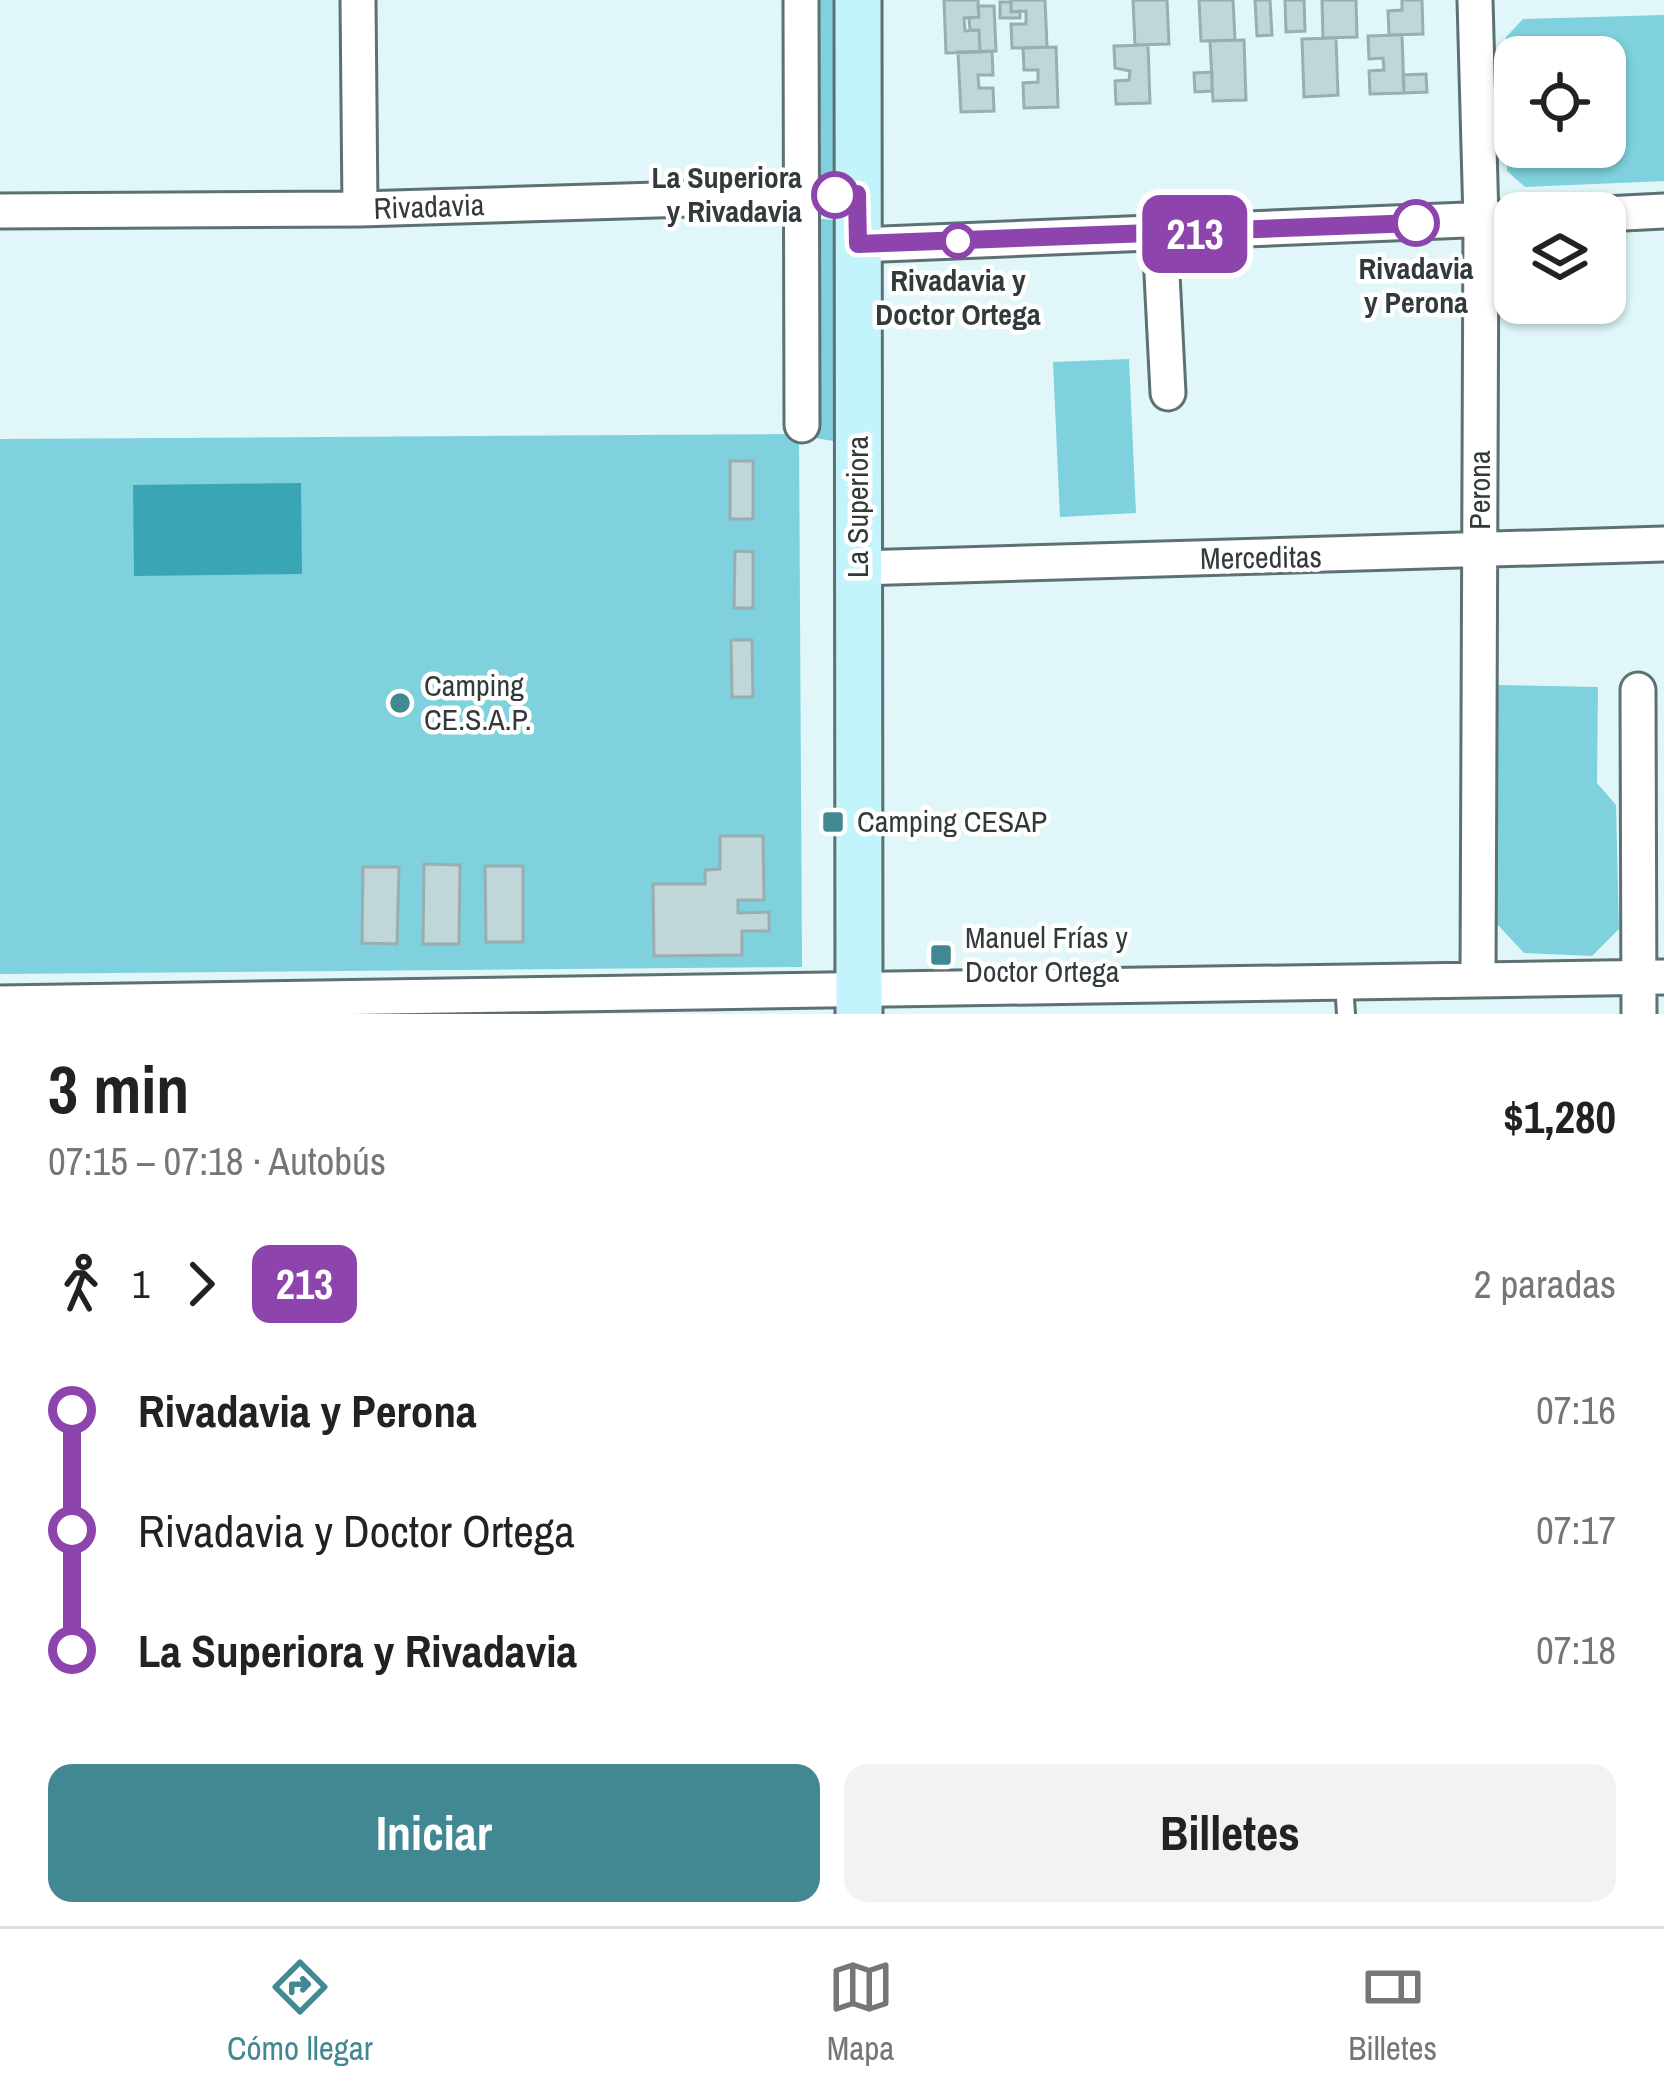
<!DOCTYPE html>
<html lang="es">
<head>
<meta charset="utf-8">
<style>
  :root { --surface:#fff; --page:#f2f2f2; --text:#222; --muted:#767676; --line:#e0e0e0; --accent:#418892 }
  body { margin:0; font-family:"Archivo Narrow",sans-serif; background:var(--page); color:var(--text); height:100vh; display:flex; flex-direction:column; font-size:45px; white-space:nowrap }
  * { box-sizing:border-box; margin:0 }
  p { font-size:39px; color:var(--muted) }
  .icon { flex:none; width:66px; height:66px; fill:none; stroke:currentColor; stroke-width:2; stroke-linecap:round; stroke-linejoin:round }
  .map { position:relative; height:1014px; overflow:hidden }
  .sheet { display:flex; flex-direction:column; background:var(--surface); flex:1 }
  .sheet>* { flex:none }
  .badge { padding:0 24px; border-radius:18px; font-size:42px; line-height:78px }
  .controls { position:absolute; left:1494px; top:36px; display:grid; gap:24px }
  .controls a { display:grid; place-items:center; width:132px; height:132px; border-radius:24px; background:var(--surface); box-shadow:0 3px 9px #0004; font-size:60px }
  .map>.badge { position:absolute; translate:-50% -50%; box-shadow:0 0 0 6px #fff }
  .legs { display:flex; align-items:center; gap:18px; height:132px; padding:0 48px; font-size:39px }
  .legs p { margin-inline-start:auto }
  .headline { display:flex; align-items:center; justify-content:space-between; height:204px; padding:0 48px }
  h1 { font-size:66px; font-weight:800; line-height:90px }
  .primary-button { display:flex; gap:24px; margin-top:auto; padding:24px 48px }
  .primary-button a { flex:1; height:138px; border-radius:24px; background:var(--accent); color:#fff; font-size:48px; font-weight:800; line-height:138px; text-align:center }
  .primary-button a+a { background:var(--page); color:var(--text) }
  ul { padding:0 48px; list-style:none }
  li { display:flex; align-items:center; gap:42px; height:120px; font-size:45px }
  li i { display:grid; place-items:center; width:18px; height:100%; margin:0 15px; background:currentColor }
  li i::after { content:''; width:30px; height:30px; margin:-15px; border:9px solid; border-radius:50%; background:var(--surface) }
  li p { margin-inline-start:auto }
  li:first-child i { background:linear-gradient(#0000 50%,currentColor 0) }
  li:last-child i { background:linear-gradient(currentColor 50%,#0000 0) }
  .dock { display:flex; justify-content:space-around; align-items:center; height:168px; border-top:3px solid var(--line); background:var(--surface); font-size:33px; color:var(--muted) }
  .dock a { display:grid; justify-items:center; gap:6px }
  .dock .selected { color:var(--accent) }
  .map>svg:first-child { display:block }
</style>
</head>
<body>
<div class="map">
<svg width="1664" height="1014" viewBox="0 0 1664 1014">
  <rect width="100%" height="100%" fill="#e0f6f9"/>
  <path fill="#7fd1de" fill-rule="evenodd" d="M813 0H837V177L812 175Z
    M1664 15V181L1525 187 1507 171 1506 37 1523 19ZM1515 57H1605V147H1515Z
    M814 218 833 220V441L815 438Z
    M1129 359 1136 513 1060 517 1053 362Z
    M799 434 802 967 0 974V439Z
    M1498 685 1598 687 1597 783 1616 805 1619 929 1592 956 1524 953 1497 924 1493 689Z"/>
  <path fill="#3aa5b4" d="M301 483 302 574 134 576 133 485Z"/>
  <path fill="#c1d6d9" stroke="#99aeb1" stroke-width="3" d="M944 0H978L979 17 964 18 965 31 979 30 980 52 946 53Z
    M1045 0 1047 47 1012 48 1011 24H1026V11L1011 12V0Z
    M1133 0H1167L1169 44 1135 45Z
    M1199 0H1233L1235 40 1201 41Z
    M1255 0H1270L1272 35 1257 36Z
    M1285 0H1304L1305 31 1286 32Z
    M1322 0H1356L1357 37 1323 38Z
    M1402 0H1422L1423 34 1389 35 1388 11 1402 10Z
    M1000 2H1011V12L1020 11V18H1000Z
    M978 6H994L996 51 980 52 979 30H970L969 18 979 17Z
    M1402 35 1404 93 1370 94 1369 71 1384 70 1383 58 1369 59 1368 36Z
    M1336 38 1338 95 1304 97 1302 39Z
    M1244 40 1246 100 1213 101 1210 41Z
    M1148 45 1150 103 1116 104 1115 81 1129 80 1130 71 1115 68 1114 46Z
    M1056 47 1058 107 1024 108 1023 83 1038 82V70H1024L1023 48Z
    M992 51 993 75H978L979 88H993L994 111 961 112 958 52Z
    M1212 72V91L1195 92 1194 73Z
    M1426 74 1427 92 1404 93 1403 75Z
    M730 461H753V519H730Z
    M735 551 753 552V608H734Z
    M731 640H752L753 697H732Z
    M720 836H763L764 900H738V913L769 912V931H742V955L654 956 653 884H705V870L720 869Z
    M424 864 460 865 459 944H423Z
    M485 866H523V942H486Z
    M363 867H399L397 944 362 943Z"/>
  <g fill="none" stroke-linecap="round" stroke-linejoin="round">
    <g stroke="#5d7073" stroke-width="22">
      <path id="lane" d="M1344 983 1346 1014"/>
    </g>
    <g stroke="#5d7073" stroke-width="39">
      <path id="street" d="M358 0 360 209
        M801 0 802 425
        M1475 0 1481 220 1478 980
        M0 211 360 209 857 194
        M1605 214 1664 211
        M1160 235 1168 393
        M858 245 1515 218
        M858 568 1664 544
        M1638 690 1639 1014
        M0 1003 1664 977"/>
    </g>
    <g stroke="#5d7073" stroke-width="51">
      <path id="secondary" d="M858 0 859 1014"/>
    </g>
    <use href="#lane" stroke="#fff" stroke-width="16"/>
    <use href="#street" stroke="#fff" stroke-width="33"/>
    <use href="#secondary" stroke="#c4f4fb" stroke-width="45"/>
  </g>
  <g fill="none" stroke-linecap="round" stroke-linejoin="round">
    <g stroke="#fff" stroke-width="27">
      <path id="line-1" d="M835 195 857 194 858 244 1416 223"/>
    </g>
    <use href="#line-1" stroke="#8e44ad" stroke-width="18"/>
  </g>
  <g fill="#fff" stroke="#8e44ad" stroke-width="6">
    <circle cx="835" cy="195" r="21"/>
    <circle cx="1416" cy="223" r="21"/>
    <circle cx="958" cy="241" r="15"/>
  </g>
  <g fill="#418892" stroke="#fff" stroke-width="4.5">
    <circle cx="400" cy="703" r="12"/>
    <rect x="821" y="810" width="24" height="24" rx="6"/>
    <rect x="929" y="943" width="24" height="24" rx="6"/>
  </g>
  <g text-anchor="middle" stroke-width="9" stroke-linejoin="round" paint-order="stroke">
    <g font-size="30" font-weight="bold" fill="#323a3c" stroke="#fff">
      <text x="802" y="188" text-anchor="end">La Superiora<tspan x="802" dy="34">y Rivadavia</tspan></text>
      <text x="1416" y="279">Rivadavia<tspan x="1416" dy="34">y Perona</tspan></text>
      <text x="958" y="291">Rivadavia y<tspan x="958" dy="34">Doctor Ortega</tspan></text>
    </g>
    <g font-size="30" fill="#323a3c" stroke="#fff">
      <text transform="translate(429 207) rotate(-2)" y="10">Rivadavia</text>
      <text transform="translate(1480 490) rotate(-90)" y="10">Perona</text>
      <text transform="translate(858 507) rotate(-90)" y="10">La Superiora</text>
      <text transform="translate(1261 558) rotate(-1)" y="10">Merceditas</text>
    </g>
    <g font-size="30" fill="#323a3c" stroke="#fff" text-anchor="start">
      <text x="424" y="696">Camping<tspan x="424" dy="34">CE.S.A.P.</tspan></text>
      <text x="857" y="832">Camping CESAP</text>
      <text x="965" y="948">Manuel Frías y<tspan x="965" dy="34">Doctor Ortega</tspan></text>
    </g>
  </g>
</svg>
<div class="controls">
<a><svg class="icon" aria-label="locate" viewBox="0 0 24 24"><circle cx="12" cy="12" r="6"/><path d="M12 2v4M12 18v4M2 12h4M18 12h4"/></svg></a>
<a><svg class="icon" aria-label="layers" viewBox="0 0 24 24"><path d="M12 4l9 5-9 5-9-5zM3 14l9 5 9-5"/></svg></a>
</div>
<b class="badge" style="left:1195px;top:234px;background:#8e44ad;color:#fff">213</b>
</div>
<section class="sheet">
<div class="headline"><div><h1>3 min</h1><p>07:15 – 07:18 · Autobús</p></div><b>$1,280</b></div>
<div class="legs"><svg class="icon" aria-label="walk" viewBox="0 0 24 24"><circle cx="13" cy="4" r="2"/><path d="M13 8l-2 6 4 7M11 14l-3 7M7 12l3-4h3l4 4"/></svg>1<svg class="icon" aria-label="forward" viewBox="0 0 24 24"><path d="M9 5l7 7-7 7"/></svg><b class="badge" style="background:#8e44ad;color:#fff">213</b><p>2 paradas</p></div>
<ul>
<li><i style="color:#8e44ad"></i><b>Rivadavia y Perona</b><p>07:16</p></li>
<li><i style="color:#8e44ad"></i><span>Rivadavia y Doctor Ortega</span><p>07:17</p></li>
<li><i style="color:#8e44ad"></i><b>La Superiora y Rivadavia</b><p>07:18</p></li>
</ul>
<div class="primary-button"><a>Iniciar</a><a>Billetes</a></div>
</section>
<nav class="dock">
<a class="selected"><svg class="icon" aria-label="directions" viewBox="0 0 24 24"><path d="M12 3l9 9-9 9-9-9zM9 14v-3h6M13 9l2 2-2 2"/></svg>Cómo llegar</a>
<a><svg class="icon" aria-label="map" viewBox="0 0 24 24"><path d="M3 6l6-2 6 2 6-2v14l-6 2-6-2-6 2zM9 4v14M15 6v14"/></svg>Mapa</a>
<a><svg class="icon" aria-label="tickets" viewBox="0 0 24 24"><path d="M3 7h18v10H3zM15 7v10"/></svg>Billetes</a>
</nav>
</body>
</html>
